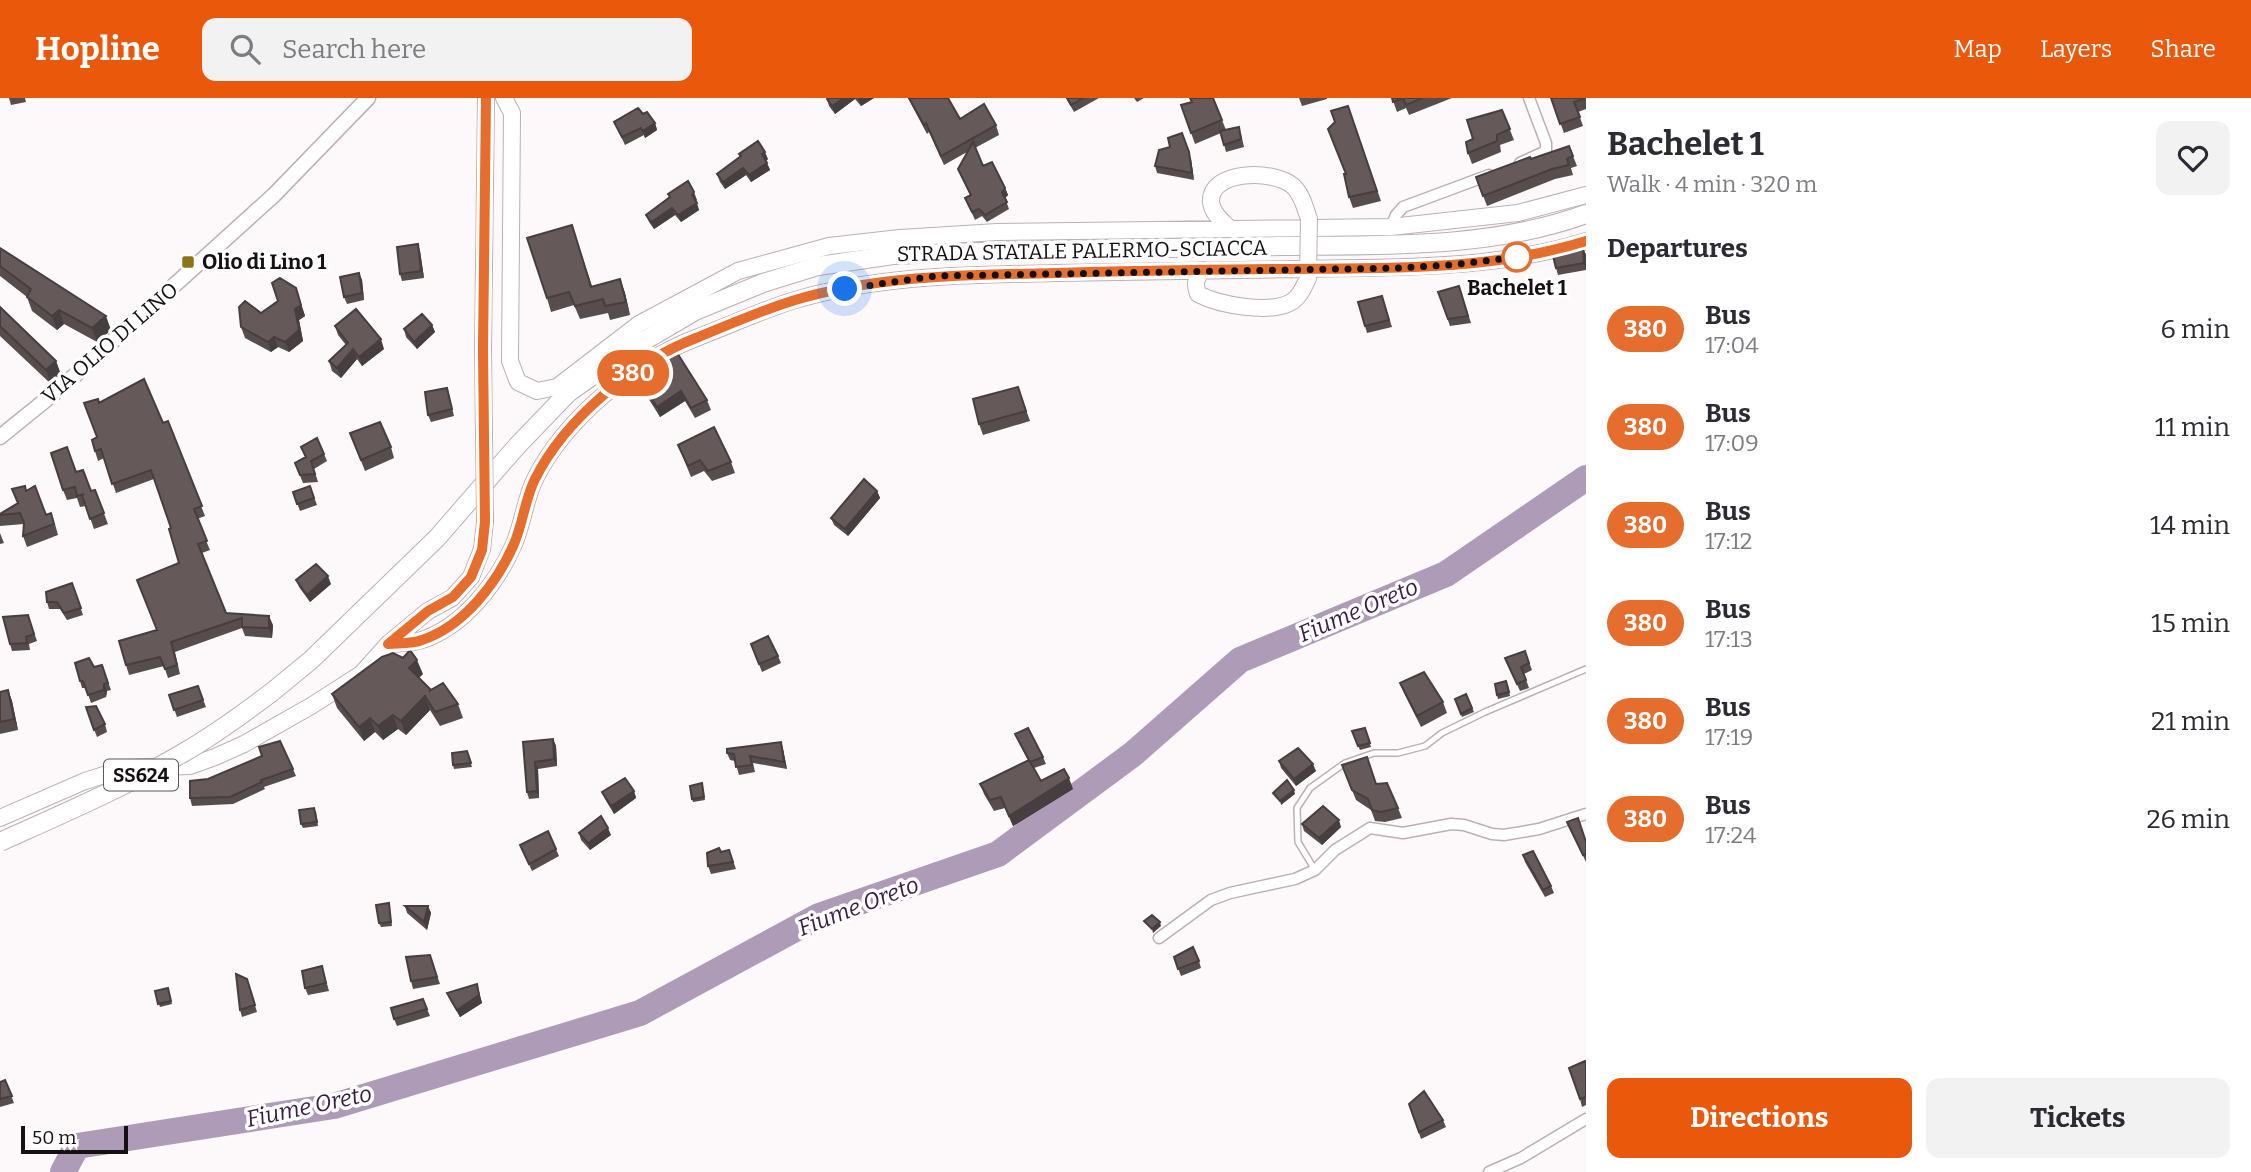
<!DOCTYPE html>
<html lang="en">
<head>
<meta charset="utf-8">
<style>
  :root { --surface:#fff; --page:#f2f2f3; --text:#2b2b33; --muted:#7c7c81; --accent:#ea580c }
  body { margin:0; font-family:Bitter,serif; background:var(--page); color:var(--text); height:100vh; display:flex; flex-direction:column; font-size:26px; white-space:nowrap }
  * { box-sizing:border-box; margin:0 }
  p { font-size:23px; color:var(--muted) }
  .icon { flex:none; width:38px; height:38px; fill:none; stroke:currentColor; stroke-width:2; stroke-linecap:round; stroke-linejoin:round }
  .map { position:relative; flex:1; overflow:hidden }
  .panel { display:flex; flex-direction:column; background:var(--surface); width:665px }
  .panel>* { flex:none }
  .badge { padding:0 14px; border-radius:23px; font-size:24px; line-height:46px }
  .scale { position:absolute; left:21px; bottom:18px; width:107px; box-sizing:border-box; padding-left:7px; border:4px solid #151112; border-top:0; font-size:19px; line-height:24px; white-space:nowrap; color:#151112; -webkit-text-stroke:5px #fff; paint-order:stroke }
  .you { position:absolute; width:35px; height:35px; margin:-18px; border:5px solid #fff; border-radius:50%; background:#1a73e8; box-shadow:0 0 0 10px #1a73e833 }
  .map>.badge { position:absolute; translate:-50% -50%; box-shadow:0 0 0 4px #fff }
  h2 { padding:0 21px; font-size:26px; line-height:63px }
  .round { display:grid; place-items:center; flex:none; width:74px; height:74px; border-radius:14px; background:var(--page) }
  .headline { display:flex; align-items:center; justify-content:space-between; height:119px; padding:0 21px }
  h1 { font-size:33px; font-weight:700; line-height:52px }
  .primary-button { display:flex; gap:14px; margin-top:auto; padding:14px 21px }
  .primary-button a { flex:1; height:80px; border-radius:14px; background:var(--accent); color:#fff; font-size:28px; font-weight:700; line-height:80px; text-align:center }
  .primary-button a+a { background:var(--page); color:var(--text) }
  ul { padding:0; list-style:none }
  li { display:flex; align-items:center; gap:21px; height:98px; padding:0 21px }
  li div { flex:1 }
  li b { display:block; font-size:26px }
  li em { font-style:normal }
  li .badge { min-width:77px; font-weight:700; text-align:center }
  header { display:flex; align-items:center; gap:42px; box-sizing:border-box; height:98px; padding:0 35px; background:var(--accent); color:#fff }
  header strong { font-size:33px }
  nav { display:flex; gap:38px; margin-inline-start:auto; font-size:24px }
  .search { width:490px; height:63px; background:var(--page); display:flex; align-items:center; gap:18px; box-sizing:border-box; padding:0 24px; border-radius:14px; color:var(--muted); font-size:26px }
  main { display:flex; flex:1; min-height:0 }
  .map>svg:first-child { display:block }
</style>
</head>
<body>
<header>
<strong>Hopline</strong>
<div class="search"><svg class="icon" aria-label="search" viewBox="0 0 24 24"><circle cx="10" cy="10" r="6"/><path d="M15 15l6 6"/></svg>Search here</div>
<nav><a>Map</a><a>Layers</a><a>Share</a></nav>
</header>
<main>
<div class="map">
<svg width="1586" height="1074" viewBox="0 0 1586 1074">
  <rect width="100%" height="100%" fill="#fdf8fa"/>
  <g fill="none" stroke-linecap="round" stroke-linejoin="round">
    <path stroke="#ad9bb7" stroke-width="26" d="M63 1074 77 1048 334 1008 640 915 819 818 998 756 1133 656 1240 562 1446 476 1586 380"/>
    <g stroke="#bdb0b5" stroke-width="8">
      <path id="service" d="M1315 772 1298 744 1297 710 1310 690 1345 665 1374 655H1398L1425 648 1442 635 1485 614 1586 571"/>
    </g>
    <g stroke="#bdb0b5" stroke-width="13">
      <path id="minor" d="M1520 65 1546 53V45L1529 0
        M1391 129 1396 117 1403 109 1489 77
        M1159 840 1211 802 1230 795 1295 781 1315 772 1335 752 1370 730 1403 735 1451 726 1464 727 1492 736 1504 737 1539 731 1586 716
        M1489 1074 1521 1060 1586 1021"/>
    </g>
    <g stroke="#bdb0b5" stroke-width="17">
      <path id="tertiary" d="M0 339 63 288 274 97 368 0"/>
    </g>
    <g stroke="#bdb0b5" stroke-width="18">
      <path id="secondary" d="M504 0 512 15 510 263 518 284 537 293 557 289 639 226 738 173 829 148 900 140 997 134 1391 129 1518 115 1586 97
        M1229 130C1222 123 1212 115 1211 104 1209 72 1274 71 1293 88 1302 96 1305 110 1309 121
        M1203 172C1196 180 1194 185 1198 196 1219 207 1272 217 1293 203 1301 197 1304 188 1308 180
        M483 251 486 0
        M388 546C399 545 412 546 422 542 464 528 497 485 514 446 523 425 525 401 535 381 565 321 634 264 696 240 728 228 760 213 792 203 877 177 968 177 1056 175 1138 173 1220 172 1302 171 1397 169 1494 172 1586 143
        M0 720 85 683 126 670 190 668 215 659 244 646 311 608 361 576 388 546 428 513 452 500 471 479 482 451 485 424"/>
    </g>
    <g stroke="#bdb0b5" stroke-width="20">
      <path id="primary" d="M272 594 311 562 437 440 517 348 568 295 630 251 695 213 763 185 818 168 893 157C1022 151 1151 151 1281 148 1382 147 1490 151 1586 116"/>
    </g>
    <use href="#service" stroke="#fff" stroke-width="5"/>
    <use href="#minor" stroke="#fff" stroke-width="10"/>
    <use href="#tertiary" stroke="#fff" stroke-width="14"/>
    <use href="#secondary" stroke="#fff" stroke-width="16"/>
    <use href="#primary" stroke="#fff" stroke-width="18"/>
    <g stroke="#bdb0b5" stroke-width="18" stroke-linecap="butt">
      <path id="secondary-bridge" d="M1308 180 1309 121
        M483 251 485 424"/>
    </g>
    <g stroke="#bdb0b5" stroke-width="20" stroke-linecap="butt">
      <path id="primary-bridge" d="M0 744C62 716 125 689 183 655 214 637 243 616 272 594"/>
    </g>
    <use href="#secondary-bridge" stroke="#fff" stroke-width="16"/>
    <use href="#primary-bridge" stroke="#fff" stroke-width="18"/>
  </g>
  <path fill="#584d4d" d="M9 0H25L26 4 11 7Z
    M828 0H874L861 8 855 1 835 16 829 8 827 1Z
    M908 0H948L960 21 996 27 999 37 975 50 983 68 1005 90 1008 97 1005 100 1009 111 987 124 982 118 975 122 965 100 970 97 958 71 967 54 944 67 929 34 927 36Z
    M1066 0H1099L1074 14Z
    M1134 0H1144L1137 4Z
    M1299 0H1327V1L1302 8Z
    M1392 0H1452L1409 17 1406 10 1397 14Z
    M1551 0H1586V11L1578 14 1583 28 1564 35Z
    M1192 4 1222 22 1226 32 1241 36 1244 49 1226 54 1221 35 1195 46 1181 7Z
    M1348 8 1381 103 1353 110 1349 99 1346 76 1335 24Z
    M1502 12 1514 42 1500 47 1501 54 1472 66 1468 55 1473 41Z
    M643 16 655 25 657 32 645 40 644 37 625 47 614 24Z
    M1569 48 1577 68 1571 70 1573 77 1555 81 1487 108 1476 79Z
    M1170 49 1191 61 1194 82 1157 75 1155 68Z
    M739 56 768 61 766 63 770 72 751 84 746 77 725 91 720 84 717 76 740 59Z
    M668 96 697 102 695 103 699 112 681 124 675 117 654 131 649 124 646 117 669 99Z
    M572 127 592 188 620 181 625 195 630 217 610 222 608 215 580 221 574 207 551 214 547 200Z
    M0 150 111 232 97 244 64 226 57 232 32 213 27 199 0 178Z
    M1583 150 1586 157V172L1558 177 1556 170 1563 156Z
    M420 153 424 180 402 183 400 176Z
    M359 175 362 182 364 202 347 206 344 199Z
    M1459 188 1471 225 1450 228 1438 194Z
    M296 190 305 218 299 222 303 243 289 254 278 249 271 254 245 240 241 229Z
    M1382 198 1392 229 1367 235 1365 228Z
    M0 209 56 263 61 277 51 286 0 238Z
    M432 227 435 234 417 251 406 239 404 231Z
    M335 228 384 251 362 268 357 261 341 280 332 273 329 263 346 247 338 237Z
    M635 274 707 302 711 312 695 320 685 303 660 319 638 284Z
    M1018 289 1030 323 983 337 979 326Z
    M449 297 454 318 431 324 428 317Z
    M99 305 163 325 168 323 205 418 197 421 210 452 202 455 226 515 273 527 272 540 245 538 242 530 175 554 180 576 168 580 164 568 129 577 126 567 157 532 179 465 171 430 154 381 116 395 104 360 98 363 95 353 97 339Z
    M350 335 391 349 394 360 365 373Z
    M678 347 731 364 735 375 712 383 704 373 691 379Z
    M301 349 324 356 327 363 314 371 318 384 303 385 295 365 305 359Z
    M76 374 91 393 95 392 108 426 94 431 86 408 80 409 77 400 67 402 63 392Z
    M310 388 317 407 300 413 293 394Z
    M26 393 46 417 55 426 58 437 27 449 23 438 24 426 0 428V416L18 405Z
    M877 393 880 400 848 438 834 427 831 420Z
    M0 435 4 445 0 446Z
    M296 482 331 486 310 504 299 489Z
    M72 485 83 517 67 522 60 511H49L47 504Z
    M28 517 37 543 29 546 30 552 12 553 10 546Z
    M751 546 778 558 781 565 762 574Z
    M1525 553 1532 572 1524 576 1529 590 1520 593 1505 560Z
    M102 567 111 592 107 593 106 599 91 605 86 590H82L80 583 94 569Z
    M423 576 419 580 431 592 458 606 463 620 440 628 430 612 406 637 398 631 383 642 375 634 364 643 337 610 332 596Z
    M1400 585 1443 604 1447 615 1421 629 1404 595Z
    M1508 587 1510 598 1498 601 1497 597Z
    M198 588 206 609 177 619 169 597Z
    M8 592 12 603 18 632 0 636V594Z
    M1466 596 1474 614 1462 619 1455 601Z
    M86 609 105 626 107 634 97 639Z
    M1365 630 1371 649 1360 652 1352 633Z
    M1015 636 1043 659 1046 666 1034 670 1041 683 1073 691 1013 728 1005 710 994 713 984 696 980 686 1028 662Z
    M553 641 556 648 557 668 538 671 539 700 529 701 527 694 523 644Z
    M781 644 783 651 787 671 753 665 755 674 739 677 735 663 730 662 727 655Z
    M467 653 472 669 454 671 453 667Z
    M1279 663 1316 673 1296 688 1281 670Z
    M1342 667 1398 710 1402 720 1385 724 1375 723 1371 712 1356 702Z
    M293 671 296 678 264 689 265 691 233 706 192 708 190 700Z
    M702 685 705 702 693 704 692 701Z
    M634 693 636 700 614 716 605 701 602 694Z
    M316 713 318 728 303 730 301 726Z
    M1567 724 1586 743V764L1570 731Z
    M1302 726 1341 729 1322 747 1304 733Z
    M579 735 611 737 590 752 581 742Z
    M520 747 556 751 559 758 532 773Z
    M729 752 736 771 711 776 708 768 721 754Z
    M1523 757 1551 788 1554 795 1545 799 1525 764Z
    M389 805 392 828 381 829 379 825Z
    M405 808H428L431 815 427 832 407 815Z
    M430 857 440 886 413 891 411 883Z
    M1174 859 1199 863 1201 870 1181 878Z
    M322 868 329 893 308 897 305 890Z
    M247 881 257 914 242 919 240 912Z
    M477 886 482 905 460 919 450 902 447 895Z
    M168 890 172 906 160 909 155 893Z
    M423 901 430 918 397 928 394 921Z
    M1586 964V1007L1582 1009 1580 1001Z
    M5 982 14 1005 0 1009V984Z
    M1409 1006 1443 1022 1446 1029 1421 1041Z"/>
  <path fill="#473e3f" d="M844 0H855V1L835 16 832 8Z
    M860 0H874L861 8 858 1Z
    M655 25 657 32 645 40 643 33Z
    M1182 35 1191 61 1194 82 1192 75Z
    M765 54 768 61 765 63 762 56Z
    M767 65 770 72 751 84 749 77Z
    M743 70 746 77 725 91 723 84Z
    M1005 90 1008 97 1004 101 1002 94Z
    M694 94 697 102 694 104 692 97Z
    M697 105 699 112 681 124 678 117Z
    M672 110 675 117 654 131 651 124Z
    M418 146 420 153 424 180 421 173Z
    M1583 150 1586 157V171L1584 165Z
    M359 175 362 182 364 202 362 195Z
    M620 181 625 195 630 217 626 204Z
    M296 190 305 218 299 222 303 243 289 254 285 244 295 211Z
    M59 212 64 226 57 232 52 218Z
    M106 218 111 232 97 244 92 230Z
    M432 227 435 234 417 251 414 244Z
    M274 239 278 249 271 254 268 244Z
    M381 241 384 251 362 268 359 259Z
    M353 251 357 261 341 280 337 270Z
    M56 263 61 277 51 286 46 272Z
    M681 293 685 303 660 319 657 309Z
    M877 393 880 400 848 438 845 431Z
    M328 478 331 486 310 504 307 497Z
    M269 518 273 527 272 540 269 530Z
    M417 562 423 576 414 584 409 570Z
    M104 586 107 593 106 599 104 592Z
    M8 592 12 603 18 632 14 621Z
    M425 598 430 612 406 637 401 623Z
    M393 617 398 631 383 642 378 628Z
    M370 620 375 634 364 643 359 629Z
    M553 641 556 648 557 668 554 661Z
    M781 644 783 651 787 671 784 664Z
    M535 664 538 671 539 700 537 693Z
    M1313 666 1316 673 1296 688 1294 681Z
    M1069 680 1073 691 1013 728 1009 718Z
    M1294 692 1295 696 1281 707 1280 703Z
    M634 693 636 700 614 716 611 708Z
    M1339 722 1341 729 1322 747 1319 740Z
    M608 730 611 737 590 752 588 745Z
    M428 808 431 815 427 832 424 824Z
    M1160 824 1161 828 1153 835 1152 831Z
    M477 886 482 905 460 919 457 912Z"/>
  <path fill="#66595a" stroke="#473e3f" stroke-width="2" d="M828 0H844L832 8 827 1Z
    M909 0H948L960 21 984 6 996 27 941 58 926 25 924 27Z
    M1067 0H1083L1071 7Z
    M1190 0H1213L1222 22 1191 35 1181 7 1192 4Z
    M1392 0H1423L1406 7 1403 0 1393 4Z
    M1551 0H1586L1574 4 1580 19 1560 26Z
    M1348 8 1377 93 1349 99 1344 76H1346L1328 31 1335 24 1331 13Z
    M638 10 643 16 647 14 655 25 643 33 641 30 622 39 614 24Z
    M1502 12 1510 31 1497 37V43L1468 55 1466 44 1473 41 1467 22Z
    M1239 29 1241 41 1224 47 1220 33Z
    M1182 35 1189 54 1192 75 1155 68 1159 52 1170 49 1168 40Z
    M758 43 765 54 762 56 767 65 749 77 743 70 723 84 717 76 741 58 739 56Z
    M973 44 983 68 992 64 1005 90 1002 94 1007 104 985 117 979 111 972 114 965 100 971 97 958 71Z
    M1569 48 1573 58 1567 61 1569 67 1552 71 1483 98 1476 79 1530 59 1531 61Z
    M688 83 694 94 692 97 697 105 678 117 672 110 651 124 646 117 670 99 668 96Z
    M572 127 591 189 620 181 626 204 605 208 603 201 575 208 569 194 547 200 527 140Z
    M418 146 421 173 400 176 397 149Z
    M0 150 106 218 92 230 59 212 52 218 27 199 31 191 0 168Z
    M1583 150 1584 165 1556 170 1553 158 1563 156V152L1569 151 1572 153Z
    M359 175 362 195 344 199 340 179Z
    M280 180 296 190 301 207 295 211 299 232 285 244 274 239 268 244 241 229 239 209 245 203 261 215 278 203 272 185Z
    M1459 188 1468 218 1448 221 1438 194Z
    M1382 198 1389 222 1365 228 1358 204Z
    M0 209 56 263 46 272 0 228Z
    M356 211 381 241 359 259 353 251 337 270 329 263 348 245 335 228Z
    M422 216 432 227 414 244 404 231Z
    M674 250 707 302 691 310 681 293 657 309 635 274Z
    M144 281 163 325 168 323 202 408 194 411 207 443 198 446 226 515 269 518V530L242 529V520L171 544 177 567 165 571 160 559 126 567 119 543 157 532 137 482 179 465 169 431 171 430 151 372 112 386 101 351 95 353 92 342 97 339 84 305 98 301 99 305Z
    M1018 289 1026 313 979 326 973 301Z
    M447 290 452 311 428 317 425 294Z
    M380 324 391 349 361 362 350 335Z
    M714 329 731 364 708 373 700 362 688 368 678 347Z
    M317 340 324 356 311 363 315 376 300 377 295 365 306 359 301 349Z
    M67 349 76 374 83 372 91 393 95 392 104 415 90 421 82 397 84 396 77 398 75 389 63 392 51 355Z
    M864 381 877 393 845 431 831 420Z
    M25 388 26 393 35 388 46 417 51 415 54 426 23 438 24 425 20 415 0 417V416L18 405 12 391Z
    M310 388 314 400 297 406 293 394Z
    M316 466 328 478 307 497 296 482Z
    M72 485 81 510 64 515 57 504H47L46 494Z
    M28 517 34 536 26 539 27 545 10 546 3 519Z
    M768 538 778 558 759 566 751 546Z
    M410 552 417 562 409 570 431 592 429 593 443 585 458 606 435 614 425 598 401 623 393 617 378 628 370 620 359 629 332 596 382 559 393 555 403 560Z
    M1525 553 1529 565 1521 569 1526 582 1517 586 1505 560Z
    M89 560 94 569 102 567 108 585 104 586V592L88 597 83 583H80L75 565Z
    M1424 574 1443 604 1417 618 1400 585Z
    M1506 583 1509 594 1497 597 1495 586Z
    M198 588 203 602 174 612 169 597Z
    M8 592 14 621 0 624V594Z
    M1466 596 1472 610 1461 616 1455 601Z
    M96 608 105 626 94 632 86 609Z
    M1028 630 1043 659 1030 664 1015 636Z
    M1365 630 1370 645 1358 648 1352 633Z
    M553 641 554 661 535 664 537 693 527 694 523 644Z
    M280 643 293 671 261 682 262 684 230 699 190 700V683L208 681 262 658 259 649Z
    M781 644 784 664 750 658 752 667 736 669 734 656 727 655V651Z
    M1298 650 1313 666 1294 681 1279 663Z
    M467 653 471 665 453 667 452 655Z
    M1367 659 1376 686 1387 685 1398 710 1381 714 1372 712 1368 701 1352 692 1342 667Z
    M1029 662 1041 683 1064 671 1069 680 1009 718 1001 699 990 702 980 686Z
    M625 680 634 693 611 708 602 694Z
    M1287 682 1294 692 1280 703 1273 695Z
    M702 685 704 699 692 701 690 688Z
    M1323 708 1339 722 1319 740 1302 726Z
    M314 710 317 724 301 726 299 712Z
    M601 718 608 730 588 745 579 735Z
    M1578 720 1586 744V756L1583 757 1567 724Z
    M548 733 556 751 529 766 520 747Z
    M719 750 721 754 729 752 733 764 708 768 707 755Z
    M1533 753 1551 788 1543 792 1523 757Z
    M389 805 391 824 379 825 376 807Z
    M405 808H428L424 824Z
    M1152 817 1160 824 1152 831 1144 823Z
    M1193 849 1199 863 1178 871 1174 859Z
    M430 857 437 879 411 883 406 859Z
    M322 868 326 885 305 890 302 873Z
    M236 876 247 881 255 907 240 912Z
    M477 886 479 897 457 912 447 895Z
    M168 890 171 903 158 906 155 893Z
    M423 901 427 911 394 921 391 910Z
    M1585 963 1586 964V999L1580 1001 1569 970Z
    M5 982 12 998 0 1001V984Z
    M1424 993 1443 1022 1419 1034 1409 1006Z"/>
  <g fill="none" stroke-linecap="round" stroke-linejoin="round">
    <g stroke="#fff" stroke-width="16">
      <path id="line" d="M486 0 483 251 485 424 482 452 471 479 453 499 428 513 388 546C399 545 412 546 422 542 464 528 497 485 514 446 523 425 525 401 535 381 565 321 634 264 696 240 728 227 760 213 792 203 877 177 968 177 1056 175 1133 173 1211 171 1288 171 1387 170 1490 173 1586 143"/>
    </g>
    <use href="#line" stroke="#e56d2e" stroke-width="10"/>
    <path stroke="#151112" stroke-width="7" stroke-dasharray="0 12.6" d="M845 191 935 178 1399 170 1450 167 1517 159"/>
  </g>
  <circle fill="#fff" stroke="#e56d2e" stroke-width="3.5" cx="1517" cy="159" r="14"/>
  <rect fill="#8e751a" stroke="#fff" stroke-width="2.5" x="181" y="157" width="14" height="14" rx="3.5"/>
  <g text-anchor="middle" stroke-width="7" stroke-linejoin="round" paint-order="stroke">
    <rect fill="#fff" stroke="#5b5859" stroke-width="2" x="104" y="661.5" width="74" height="31" rx="5"/>
    <g font-size="19" font-weight="bold" fill="#151112">
      <text x="141" y="684">SS624</text>
    </g>
    <g font-size="21" fill="#151112" stroke="#fff">
      <text transform="translate(1082 153) rotate(-1)" y="7">STRADA STATALE PALERMO-SCIACCA</text>
      <text transform="translate(110 245) rotate(-41)" y="7">VIA OLIO DI LINO</text>
    </g>
    <g font-size="21" font-weight="bold" fill="#151112" stroke="#fff" text-anchor="start">
      <text x="202" y="171">Olio di Lino 1</text>
    </g>
    <g font-size="21" font-weight="bold" fill="#151112" stroke="#fff">
      <text x="1517" y="197">Bachelet 1</text>
    </g>
    <g font-size="23" font-style="italic" fill="#371d44" stroke="#fff">
      <text transform="translate(1358 512) rotate(-23)" y="8">Fiume Oreto</text>
      <text transform="translate(858 808) rotate(-21)" y="8">Fiume Oreto</text>
      <text transform="translate(309 1008) rotate(-12)" y="8">Fiume Oreto</text>
    </g>
  </g>
</svg>
<div class="scale">50 m</div>
<div class="you" style="left:845px;top:191px"></div>
<b class="badge" style="left:633px;top:275px;background:#e56d2e;color:#fff">380</b>
</div>
<section class="panel">
<div class="headline"><div><h1>Bachelet 1</h1><p>Walk · 4 min · 320 m</p></div><a class="round"><svg class="icon" aria-label="heart" viewBox="0 0 24 24"><path d="M12 20l-8-8c-3-5 5-10 8-4 3-6 11-1 8 4z"/></svg></a></div>
<h2>Departures</h2>
<ul>
<li><span class="badge" style="background:#e56d2e;color:#fff">380</span><div><b>Bus</b><p>17:04</p></div><em>6 min</em></li>
<li><span class="badge" style="background:#e56d2e;color:#fff">380</span><div><b>Bus</b><p>17:09</p></div><em>11 min</em></li>
<li><span class="badge" style="background:#e56d2e;color:#fff">380</span><div><b>Bus</b><p>17:12</p></div><em>14 min</em></li>
<li><span class="badge" style="background:#e56d2e;color:#fff">380</span><div><b>Bus</b><p>17:13</p></div><em>15 min</em></li>
<li><span class="badge" style="background:#e56d2e;color:#fff">380</span><div><b>Bus</b><p>17:19</p></div><em>21 min</em></li>
<li><span class="badge" style="background:#e56d2e;color:#fff">380</span><div><b>Bus</b><p>17:24</p></div><em>26 min</em></li>
</ul>
<div class="primary-button"><a>Directions</a><a>Tickets</a></div>
</section>
</main>
</body>
</html>
